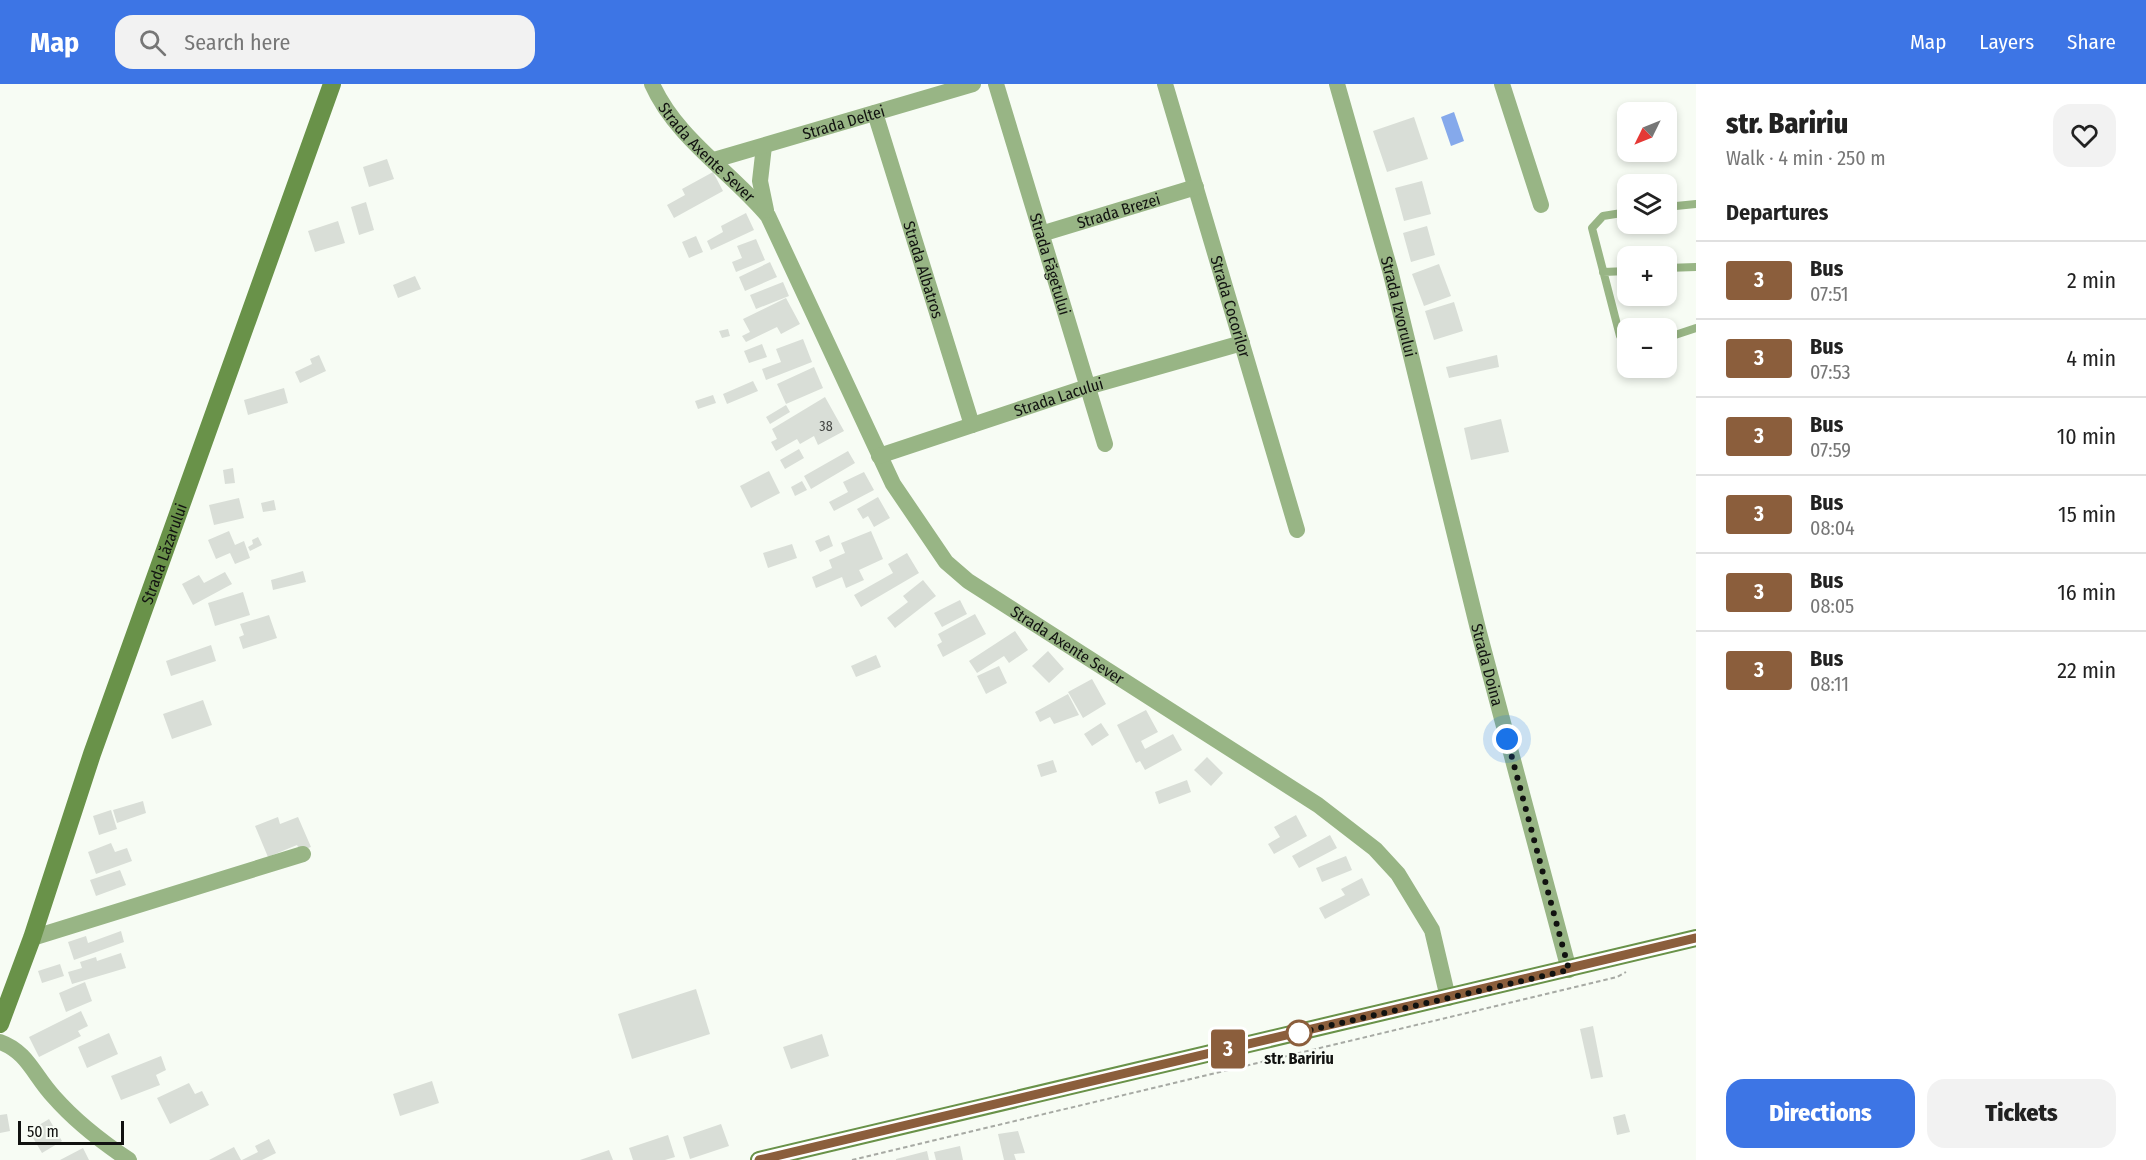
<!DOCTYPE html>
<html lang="en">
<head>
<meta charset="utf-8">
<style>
  :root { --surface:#fff; --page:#f2f2f2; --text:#222; --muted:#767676; --line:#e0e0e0; --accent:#3d75e5 }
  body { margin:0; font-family:"Fira Sans Condensed",sans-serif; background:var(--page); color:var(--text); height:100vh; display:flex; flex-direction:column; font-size:22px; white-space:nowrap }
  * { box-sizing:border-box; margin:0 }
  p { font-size:20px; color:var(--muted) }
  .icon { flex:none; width:33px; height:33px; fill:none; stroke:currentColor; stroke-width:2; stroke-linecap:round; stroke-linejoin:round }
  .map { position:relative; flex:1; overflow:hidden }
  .panel { display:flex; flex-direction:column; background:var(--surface); width:450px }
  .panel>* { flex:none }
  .badge { padding:0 12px; border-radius:4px; font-size:21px; line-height:39px }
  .needle { width:39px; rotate:227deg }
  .tools { position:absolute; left:1617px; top:18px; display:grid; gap:12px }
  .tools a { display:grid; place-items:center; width:60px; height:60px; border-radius:12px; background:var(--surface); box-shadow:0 3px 9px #0003; font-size:30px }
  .scale { position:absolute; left:18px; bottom:15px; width:106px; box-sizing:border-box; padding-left:6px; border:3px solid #111210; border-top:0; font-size:16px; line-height:21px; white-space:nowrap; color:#111210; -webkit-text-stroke:4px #f7fcf4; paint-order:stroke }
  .you { position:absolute; width:30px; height:30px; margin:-15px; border:4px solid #fff; border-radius:50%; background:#1a73e8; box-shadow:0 0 0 9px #1a73e833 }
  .map>.badge { position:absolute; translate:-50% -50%; box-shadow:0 0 0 3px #fff }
  h2 { padding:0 30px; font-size:22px; line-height:54px }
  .round { display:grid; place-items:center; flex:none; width:63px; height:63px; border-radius:18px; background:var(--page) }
  .head { display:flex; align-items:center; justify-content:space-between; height:102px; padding:0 30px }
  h1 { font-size:28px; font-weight:800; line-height:45px }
  .button { display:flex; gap:12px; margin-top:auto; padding:12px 30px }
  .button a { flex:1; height:69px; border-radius:18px; background:var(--accent); color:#fff; font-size:24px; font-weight:800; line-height:69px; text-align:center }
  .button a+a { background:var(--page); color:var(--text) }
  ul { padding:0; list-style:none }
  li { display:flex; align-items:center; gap:18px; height:78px; padding:0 30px; border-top:2px solid var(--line) }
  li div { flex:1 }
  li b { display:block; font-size:22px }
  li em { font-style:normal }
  li .badge { min-width:66px; font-weight:700; text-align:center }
  header { display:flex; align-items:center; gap:36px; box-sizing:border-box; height:84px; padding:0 30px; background:var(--accent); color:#fff }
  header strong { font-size:28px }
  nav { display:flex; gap:33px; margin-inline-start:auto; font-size:21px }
  .search { width:420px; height:54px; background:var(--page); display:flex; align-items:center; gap:15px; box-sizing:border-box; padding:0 21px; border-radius:18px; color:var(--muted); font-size:22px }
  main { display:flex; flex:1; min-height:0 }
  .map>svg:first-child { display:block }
</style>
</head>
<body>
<header>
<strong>Map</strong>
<div class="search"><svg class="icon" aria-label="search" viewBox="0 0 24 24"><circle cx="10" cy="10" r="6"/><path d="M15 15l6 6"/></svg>Search here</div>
<nav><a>Map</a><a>Layers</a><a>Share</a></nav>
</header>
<main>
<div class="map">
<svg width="1696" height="1076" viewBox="0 0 1696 1076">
  <rect width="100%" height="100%" fill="#f7fcf4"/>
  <path fill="#85a9eb" d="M1454 28 1464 57 1451 62 1441 33Z"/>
  <path fill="#d9ded7" d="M1414 33 1428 75 1387 88 1373 47Z
    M387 75 394 95 369 103 363 83Z
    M713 88 723 107 674 134 667 121 685 111 682 105Z
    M1422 97 1431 130 1404 137 1395 104Z
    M366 118 374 146 359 151 351 123Z
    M746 129 754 146 711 166 707 157 723 148 721 142Z
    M338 137 345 159 315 168 308 147Z
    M1427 142 1435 171 1411 178 1403 149Z
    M696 152 703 168 689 174 682 158Z
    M756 155 765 176 736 188 732 178 742 174 737 162Z
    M770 178 777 193 745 207 739 193Z
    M1439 180 1451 212 1424 222 1412 190Z
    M415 192 421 205 398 214 393 201Z
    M783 198 789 212 756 225 750 211Z
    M786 214 800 240 781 250 777 243 746 258 742 252 750 248 743 235Z
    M1454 218 1463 247 1434 256 1425 227Z
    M728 245 730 252 722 254 719 247Z
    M803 255 812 278 766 296 762 285 781 278 776 265Z
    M762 260 767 273 749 279 744 267Z
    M319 271 326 287 300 299 295 288 312 280 310 275Z
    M1497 271 1499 283 1449 294 1446 283Z
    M814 283 823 304 786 320 777 300Z
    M753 297 758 307 727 320 723 310Z
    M284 304 288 319 248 331 244 316Z
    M713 311 716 319 698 325 695 317Z
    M825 313 844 347 818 361 814 352 800 360 797 355 776 367 771 358 777 355 772 345Z
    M786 321 790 328 770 340 766 333Z
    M1501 335 1509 368 1471 376 1464 344Z
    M799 365 804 374 785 385 780 376Z
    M848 367 855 379 811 405 804 392Z
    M233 384 235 399 225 400 223 386Z
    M769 387 780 409 751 424 740 402Z
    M864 388 874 406 834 427 829 418 848 408 843 398Z
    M802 397 807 406 795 412 791 403Z
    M878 413 890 434 874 443 868 432 863 435 857 425Z
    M239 414 244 434 214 441 209 421Z
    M274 416 276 426 263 428 261 419Z
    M229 447 235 461 244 457 250 474 235 480 230 469 216 475 208 456Z
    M871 447 883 475 859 486 864 496 846 504 842 493 816 504 812 493 832 484 829 476 845 469 841 459Z
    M829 451 833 462 820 468 815 457Z
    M258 453 262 461 250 467 248 463 253 460 252 456Z
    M792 460 797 474 768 484 763 469Z
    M907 469 919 489 861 523 854 511 893 489 888 480Z
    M303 487 306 498 273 506 271 496Z
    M225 488 232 500 193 521 182 500 199 491 204 499Z
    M923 496 936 512 895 544 887 534 908 518 903 512Z
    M243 508 250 531 215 542 208 519Z
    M960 516 967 530 942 543 934 529Z
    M975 530 986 550 943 573 937 561 942 558 938 550Z
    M269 531 277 554 243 565 239 553 244 551 240 540Z
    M1015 547 1028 566 1009 579 1004 572 977 589 969 577Z
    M211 561 216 577 171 592 166 577Z
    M1048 567 1064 585 1049 599 1032 582Z
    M876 571 881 583 856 593 851 582Z
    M999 582 1007 599 986 610 977 592Z
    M1092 595 1106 620 1083 634 1068 608Z
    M1068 610 1079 631 1054 640 1050 633 1040 638 1035 628Z
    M203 616 212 641 172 655 163 630Z
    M1146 626 1158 648 1141 657 1145 665 1173 650 1182 666 1145 686 1140 677 1136 679 1117 641Z
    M1101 639 1109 651 1092 662 1084 650Z
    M1207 673 1223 689 1211 702 1194 686Z
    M1053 676 1057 688 1041 693 1037 681Z
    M1187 696 1191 708 1159 720 1155 708Z
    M143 717 146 729 117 739 113 726Z
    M111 726 117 745 99 751 93 732Z
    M1296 731 1307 752 1274 770 1268 760 1280 753 1274 743Z
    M278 733 280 740 298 733 311 763 300 767 297 761 268 773 255 742Z
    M1330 751 1337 764 1299 784 1292 772Z
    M111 759 115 768 127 764 132 777 96 790 88 768Z
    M1346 772 1352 786 1322 798 1316 784Z
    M120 786 126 801 96 812 90 796Z
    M1362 794 1370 811 1325 835 1319 824 1345 811 1341 805Z
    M121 847 124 858 74 876 68 858 86 852 88 859Z
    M121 869 126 884 72 900 68 888 82 884 80 878 96 873 97 877Z
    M60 880 64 892 42 899 38 887Z
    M85 898 92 917 66 928 59 909Z
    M696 905 710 950 632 975 618 930Z
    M81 927 88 942 78 947 81 952 39 973 29 953Z
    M1593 942 1603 993 1591 995 1580 945Z
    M109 949 118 970 87 984 78 963Z
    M822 950 829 972 791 985 783 963Z
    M161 972 166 986 156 991 160 1001 121 1016 111 992Z
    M432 997 439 1019 400 1032 393 1010Z
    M189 999 195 1010 202 1007 209 1021 170 1040 157 1014Z
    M7 1030 10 1047 0 1049V1031Z
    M1625 1030 1630 1048 1617 1051 1613 1033Z
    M49 1035 62 1057 42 1069 29 1047Z
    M721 1040 729 1062 690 1075 683 1053Z
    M1018 1047 1025 1069 1014 1070 1016 1076H1004L998 1050Z
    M668 1051 675 1073 665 1076H633L629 1064Z
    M269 1055 276 1069 262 1076H242L258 1068 255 1062Z
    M960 1062 963 1076H936L934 1068Z
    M234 1063 241 1076H209Z
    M83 1064 89 1076H60Z
    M609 1066 613 1076H580Z
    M927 1067 929 1076H896V1075Z"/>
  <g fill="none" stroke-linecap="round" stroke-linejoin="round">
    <path stroke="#a7aaa4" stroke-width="2" stroke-dasharray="4.5 3" stroke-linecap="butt" d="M852 1076 1617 893 1626 888"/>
    <path stroke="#98b585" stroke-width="8" d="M1666 123 1696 120
      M1628 128 1603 132 1592 144 1620 252 1628 257
      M1666 184 1696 183
      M1603 188 1628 187
      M1666 254 1696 244"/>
    <g stroke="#98b585" stroke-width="16">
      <path id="s1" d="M652 0C676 54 730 87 768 132L893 400 946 478 968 497 1318 721 1375 765 1398 790 1432 846 1448 914"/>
      <path id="s2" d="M996 0 1105 360"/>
      <path id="s3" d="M1165 0 1297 446"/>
      <path id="s4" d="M1337 0 1390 186 1478 545 1569 886"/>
      <path d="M1502 0 1541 121"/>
      <path id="s5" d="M875 29 972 341"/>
      <path d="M764 62 760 97 766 126"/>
      <path id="s6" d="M714 76 973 0"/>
      <path id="s7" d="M1041 150 1196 103"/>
      <path id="s8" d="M879 372 1087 303 1242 259"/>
      <path d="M32 854 303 770"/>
      <path d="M0 958C28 968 34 992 54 1013 76 1038 102 1058 129 1076"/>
    </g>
    <g stroke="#699249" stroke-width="18">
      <path id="s9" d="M0 940 32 854 92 670 332 0"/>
      <path d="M759 1076 1696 854"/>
    </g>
  </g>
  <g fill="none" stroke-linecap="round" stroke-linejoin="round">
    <g stroke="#fff" stroke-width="14">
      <path id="line" d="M759 1076 1696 854"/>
    </g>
    <use href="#line" stroke="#8b5e3c" stroke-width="9"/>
    <path stroke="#111210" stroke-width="6" stroke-dasharray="0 10.8" d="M1299 949 1289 951 1569 886 1507 655"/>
  </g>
  <circle fill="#fff" stroke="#8b5e3c" stroke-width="3" cx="1299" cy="949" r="12"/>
  <g text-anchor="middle" stroke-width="5" stroke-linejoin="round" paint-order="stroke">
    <g font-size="14" fill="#434542">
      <text x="826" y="347">38</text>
    </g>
    <g font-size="16" fill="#111210" stroke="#f7fcf4">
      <text dy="6" stroke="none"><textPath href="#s6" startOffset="135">Strada Deltei</textPath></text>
      <text dy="6" stroke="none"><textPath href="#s1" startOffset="88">Strada Axente Sever</textPath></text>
      <text dy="6" stroke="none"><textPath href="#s7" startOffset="81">Strada Brezei</textPath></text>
      <text dy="6" stroke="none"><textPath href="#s2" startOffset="188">Strada Făgetului</textPath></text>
      <text dy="6" stroke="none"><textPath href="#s5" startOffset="164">Strada Albatros</textPath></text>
      <text dy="6" stroke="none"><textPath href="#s3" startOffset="232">Strada Cocorilor</textPath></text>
      <text dy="6" stroke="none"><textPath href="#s4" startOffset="231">Strada Izvorului</textPath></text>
      <text dy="6" stroke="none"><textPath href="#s8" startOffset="189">Strada Lacului</textPath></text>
      <text dy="6" stroke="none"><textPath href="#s9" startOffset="498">Strada Lăzarului</textPath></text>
      <text dy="6" stroke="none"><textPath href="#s1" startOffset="714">Strada Axente Sever</textPath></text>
      <text dy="6" stroke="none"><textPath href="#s4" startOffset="600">Strada Doina</textPath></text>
    </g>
    <g font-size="16" font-weight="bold" fill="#111210" stroke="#f7fcf4">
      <text x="1299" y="980">str. Baririu</text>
    </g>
  </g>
</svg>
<div class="tools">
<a><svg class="needle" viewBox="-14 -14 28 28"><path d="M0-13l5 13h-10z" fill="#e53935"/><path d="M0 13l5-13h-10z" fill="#767676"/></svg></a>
<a><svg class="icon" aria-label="layers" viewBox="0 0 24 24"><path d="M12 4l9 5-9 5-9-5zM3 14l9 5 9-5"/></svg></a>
<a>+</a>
<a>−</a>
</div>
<div class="scale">50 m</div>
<div class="you" style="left:1507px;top:655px"></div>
<b class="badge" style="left:1228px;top:965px;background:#8b5e3c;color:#fff">3</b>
</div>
<section class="panel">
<div class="head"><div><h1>str. Baririu</h1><p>Walk · 4 min · 250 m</p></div><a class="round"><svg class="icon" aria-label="heart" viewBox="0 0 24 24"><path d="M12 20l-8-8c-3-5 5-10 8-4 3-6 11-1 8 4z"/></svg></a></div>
<h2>Departures</h2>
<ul>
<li><span class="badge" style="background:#8b5e3c;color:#fff">3</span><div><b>Bus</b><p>07:51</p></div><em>2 min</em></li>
<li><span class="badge" style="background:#8b5e3c;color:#fff">3</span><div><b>Bus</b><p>07:53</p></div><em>4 min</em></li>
<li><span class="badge" style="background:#8b5e3c;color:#fff">3</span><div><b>Bus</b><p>07:59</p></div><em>10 min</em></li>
<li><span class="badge" style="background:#8b5e3c;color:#fff">3</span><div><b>Bus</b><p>08:04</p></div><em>15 min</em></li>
<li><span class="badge" style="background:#8b5e3c;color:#fff">3</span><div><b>Bus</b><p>08:05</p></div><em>16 min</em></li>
<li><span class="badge" style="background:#8b5e3c;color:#fff">3</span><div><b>Bus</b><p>08:11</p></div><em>22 min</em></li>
</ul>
<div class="button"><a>Directions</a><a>Tickets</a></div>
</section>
</main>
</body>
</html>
